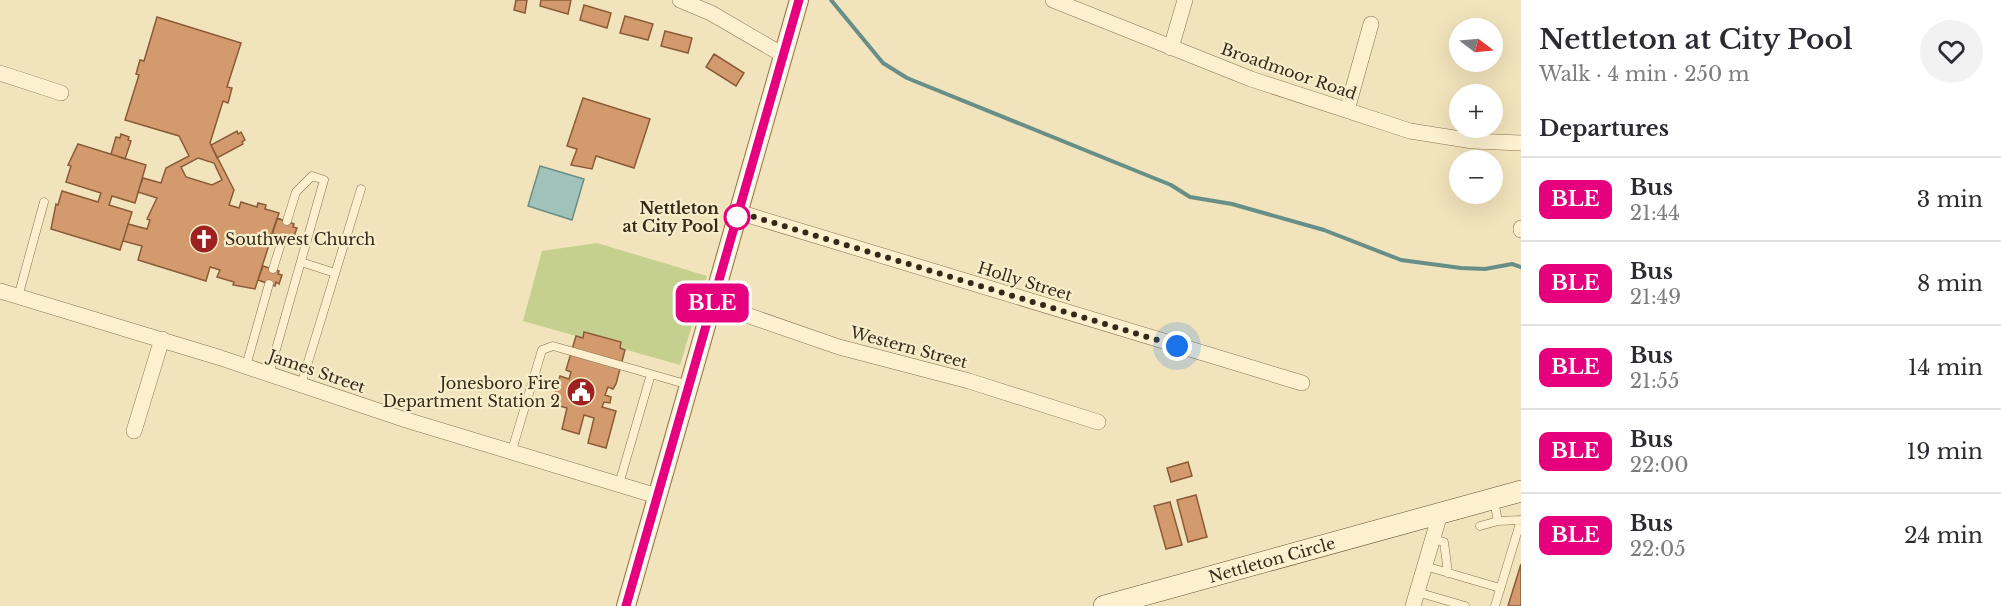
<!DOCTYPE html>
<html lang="en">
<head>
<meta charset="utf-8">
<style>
  :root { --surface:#fff; --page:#f2f2f3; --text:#2b2b33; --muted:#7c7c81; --line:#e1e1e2 }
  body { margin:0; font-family:"Libre Baskerville",serif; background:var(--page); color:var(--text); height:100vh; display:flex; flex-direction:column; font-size:22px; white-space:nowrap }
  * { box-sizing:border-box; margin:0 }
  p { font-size:20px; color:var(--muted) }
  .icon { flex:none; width:33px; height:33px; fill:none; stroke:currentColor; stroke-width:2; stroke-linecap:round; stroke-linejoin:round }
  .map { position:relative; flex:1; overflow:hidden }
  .details { display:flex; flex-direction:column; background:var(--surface); width:480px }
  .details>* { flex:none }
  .badge { padding:0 12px; border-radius:9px; font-size:21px; line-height:39px }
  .needle { width:39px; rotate:106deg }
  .controls { position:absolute; left:1449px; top:18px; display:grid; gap:12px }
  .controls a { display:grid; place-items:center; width:54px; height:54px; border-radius:50%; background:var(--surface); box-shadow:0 6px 24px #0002; font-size:30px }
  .you { position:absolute; width:30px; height:30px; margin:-15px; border:4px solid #fff; border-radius:50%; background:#1a73e8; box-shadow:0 0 0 9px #1a73e833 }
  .map>.badge { position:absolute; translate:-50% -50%; box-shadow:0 0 0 3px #fff }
  h2 { padding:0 18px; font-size:22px; line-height:54px }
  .round { display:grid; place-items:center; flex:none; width:63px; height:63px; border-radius:32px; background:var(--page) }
  .headline { display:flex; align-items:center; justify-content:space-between; height:102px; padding:0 18px }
  h1 { font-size:28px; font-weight:600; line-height:45px }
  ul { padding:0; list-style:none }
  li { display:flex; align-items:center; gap:18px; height:84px; padding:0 18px; border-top:2px solid var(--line) }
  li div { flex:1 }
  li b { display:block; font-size:22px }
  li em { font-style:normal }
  li .badge { min-width:66px; font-weight:700; text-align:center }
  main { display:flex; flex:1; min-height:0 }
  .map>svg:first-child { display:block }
</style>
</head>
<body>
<main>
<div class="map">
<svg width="1521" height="606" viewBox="0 0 1521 606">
  <rect width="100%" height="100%" fill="#f1e3bb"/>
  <path fill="#c6d08e" d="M597 243 707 276 680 365 620 348 621 342 585 332 583 338 523 321 542 251Z"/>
  <path fill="#a0c2b9" stroke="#678f87" stroke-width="1.5" d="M540 166 584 179 572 220 528 206Z"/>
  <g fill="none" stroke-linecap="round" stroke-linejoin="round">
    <path stroke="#678f87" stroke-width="4" d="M831 0 883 63 907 78 1171 185 1190 197 1232 204 1324 230 1401 260 1461 268 1485 269 1512 264 1521 267"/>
  </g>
  <path fill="#d39b6d" stroke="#8b5b38" stroke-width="1.5" fill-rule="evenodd" d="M516 0H527L525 13 514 10Z
    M541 0H571L568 14 540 6Z
    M584 5 611 13 607 28 580 20Z
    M625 16 653 24 648 40 620 33Z
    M157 17 241 43 227 87 232 88 228 103 223 101 210 143 234 190 229 205 239 208 241 202 257 207 258 203 266 205 265 209 279 213 255 289 233 285 234 282 217 277 220 270 210 267 206 281 138 260 142 246 123 241 128 224 147 229 150 220 147 219 157 198 138 192 143 178 161 183 166 168 189 156 179 136 125 120 139 75 136 74 140 60 144 61ZM198 158 214 163 222 180 212 185 186 177 181 167Z
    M665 31 692 38 688 53 661 46Z
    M714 54 744 73 736 86 706 67Z
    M583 98 650 119 634 168 596 156 592 169 571 165 577 149 567 146Z
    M237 131 238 134 241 132 245 140 242 142 243 144 217 158 211 145Z
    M121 134 129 137 128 140 131 141 125 159 111 154 116 137 120 138Z
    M78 144 146 165 135 203 112 196 109 205 132 212 120 250 51 229 56 204 58 205 62 191 98 202 101 193 66 182 71 166 68 165Z
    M277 218 294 224 293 227 297 228 294 236 291 235 289 239 272 233Z
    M263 266 279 271 278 274 282 275 279 284 276 282 275 286 258 280Z
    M584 332 621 342 620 348 625 350 616 384 613 389 608 387 605 395 611 397 610 403 604 402 602 407 616 411 606 448 588 443 594 418 584 415 579 434 562 429 567 408 552 404 560 376 569 379 571 372 566 370 576 336 583 338Z
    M1188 462 1192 476 1171 482 1167 468Z
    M1196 495 1207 537 1188 542 1177 500Z
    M1170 502 1182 545 1166 549 1154 506Z
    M1521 564V606H1508Z"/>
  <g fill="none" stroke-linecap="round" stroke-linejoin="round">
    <g stroke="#8a7254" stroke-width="9">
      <path id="service" d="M301 262 335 273
        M273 269 283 237
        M18 297 44 202
        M246 366 269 284
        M269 374 324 180 312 176 296 192 287 221
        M301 385 361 189
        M512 450 542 350 553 346 689 385
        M619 484 651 374
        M1494 501 1498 521 1521 520
        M1480 526 1498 521
        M1433 539 1444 542 1448 573
        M1425 566 1500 588
        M1417 592 1465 606
        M1495 606 1521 520"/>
    </g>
    <g stroke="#8a7254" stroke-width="16">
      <path id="minor" d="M680 0 711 13 783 55
        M1053 0 1251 79 1410 131 1473 141 1521 143
        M1171 48 1185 0
        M0 73 61 93
        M1347 110 1371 24
        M738 212 1302 383
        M1521 230V228
        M0 291 221 358 403 419 657 496
        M712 303 839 347 969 381 1098 422
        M134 431 162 339
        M1413 606 1440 514"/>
    </g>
    <g stroke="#8a7254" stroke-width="20">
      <path id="tertiary" d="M626 606 799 0"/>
    </g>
    <g stroke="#6b5337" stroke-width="22">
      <g id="secondary">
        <path id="s1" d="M1104 606 1521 491"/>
      </g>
    </g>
    <use href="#service" stroke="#fcf0cf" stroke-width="8"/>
    <use href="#minor" stroke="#fcf0cf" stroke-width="15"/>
    <use href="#tertiary" stroke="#fcf0cf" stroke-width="18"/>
    <use href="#secondary" stroke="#fcf0cf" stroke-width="21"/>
  </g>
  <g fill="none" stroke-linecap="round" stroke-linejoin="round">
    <g stroke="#fff" stroke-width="14">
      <path id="line" d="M626 606 799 0"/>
    </g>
    <use href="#line" stroke="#e6007e" stroke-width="9"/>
    <path stroke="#37291a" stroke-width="6" stroke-dasharray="0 10.8" d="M737 217 738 212 1177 346"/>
  </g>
  <defs>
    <g id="church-disc" transform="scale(1.5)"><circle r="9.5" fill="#9d221f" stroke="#f8edcb"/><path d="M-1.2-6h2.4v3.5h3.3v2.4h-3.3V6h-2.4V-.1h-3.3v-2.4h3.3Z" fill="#fff"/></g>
    <g id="civic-disc" transform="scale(1.5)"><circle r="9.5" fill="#9d221f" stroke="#f8edcb"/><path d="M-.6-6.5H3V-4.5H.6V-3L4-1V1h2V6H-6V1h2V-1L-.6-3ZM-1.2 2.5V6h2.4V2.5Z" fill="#fff"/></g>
  </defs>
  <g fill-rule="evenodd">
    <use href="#church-disc" x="204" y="239"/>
    <use href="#civic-disc" x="581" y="392"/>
  </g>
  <circle fill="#fff" stroke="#e6007e" stroke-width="3" cx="737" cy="217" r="12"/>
  <g text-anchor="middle" stroke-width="4.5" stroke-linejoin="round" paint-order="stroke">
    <g font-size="16" fill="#37291a" stroke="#f8edcb">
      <text transform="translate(1289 71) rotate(19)" y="6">Broadmoor Road</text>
      <text transform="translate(1025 281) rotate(17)" y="6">Holly Street</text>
      <text transform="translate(909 347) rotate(15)" y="6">Western Street</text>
      <text transform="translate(317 371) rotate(19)" y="6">James Street</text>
      <text dy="6" stroke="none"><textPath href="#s1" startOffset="174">Nettleton Circle</textPath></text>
    </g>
    <g font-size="16" font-weight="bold" fill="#37291a" stroke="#f8edcb" text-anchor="end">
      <text x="719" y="214">Nettleton<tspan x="719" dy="18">at City Pool</tspan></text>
    </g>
    <g font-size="16" fill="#37291a" stroke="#f8edcb" text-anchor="start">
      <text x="225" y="245">Southwest Church</text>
      <text x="560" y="389" text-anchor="end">Jonesboro Fire<tspan x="560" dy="18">Department Station 2</tspan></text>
    </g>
  </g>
</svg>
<div class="controls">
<a><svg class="needle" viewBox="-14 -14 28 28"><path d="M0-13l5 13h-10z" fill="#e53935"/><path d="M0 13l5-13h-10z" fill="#7c7c81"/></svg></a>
<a>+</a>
<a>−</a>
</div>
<div class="you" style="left:1177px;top:346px"></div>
<b class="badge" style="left:712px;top:303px;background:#e6007e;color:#fff">BLE</b>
</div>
<section class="details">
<div class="headline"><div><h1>Nettleton at City Pool</h1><p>Walk · 4 min · 250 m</p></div><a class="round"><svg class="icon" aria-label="heart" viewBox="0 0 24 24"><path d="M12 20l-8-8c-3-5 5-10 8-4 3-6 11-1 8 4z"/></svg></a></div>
<h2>Departures</h2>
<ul>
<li><span class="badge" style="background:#e6007e;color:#fff">BLE</span><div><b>Bus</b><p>21:44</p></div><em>3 min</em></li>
<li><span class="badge" style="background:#e6007e;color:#fff">BLE</span><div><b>Bus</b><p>21:49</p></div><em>8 min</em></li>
<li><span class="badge" style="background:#e6007e;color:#fff">BLE</span><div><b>Bus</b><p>21:55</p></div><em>14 min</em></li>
<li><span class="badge" style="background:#e6007e;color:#fff">BLE</span><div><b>Bus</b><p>22:00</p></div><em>19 min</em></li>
<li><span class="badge" style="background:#e6007e;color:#fff">BLE</span><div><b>Bus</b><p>22:05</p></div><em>24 min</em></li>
</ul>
</section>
</main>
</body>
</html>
